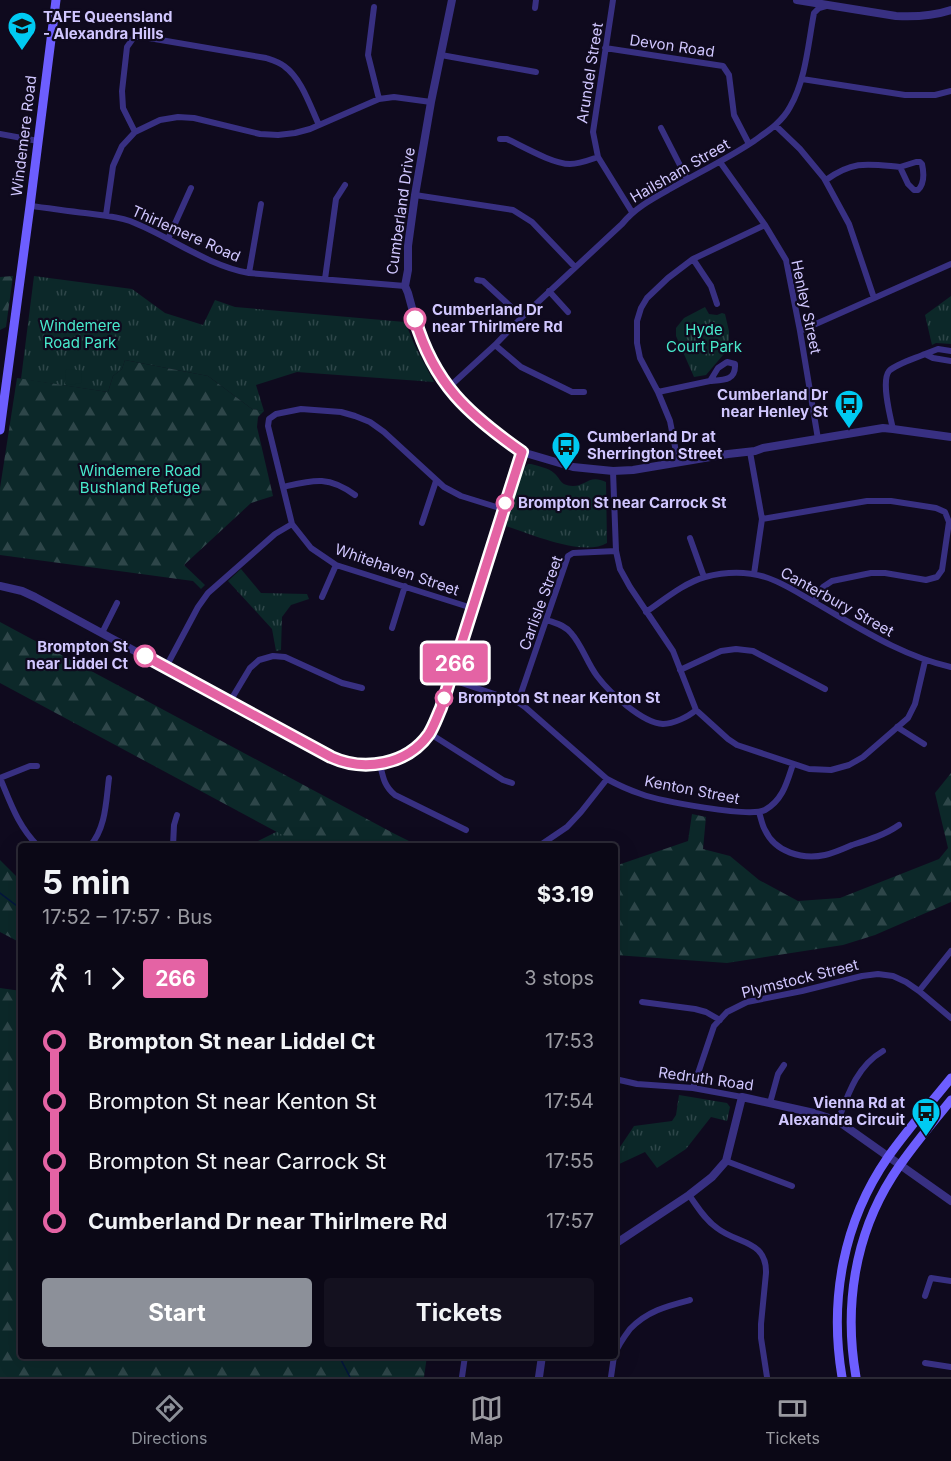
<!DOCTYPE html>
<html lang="en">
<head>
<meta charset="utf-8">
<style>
  :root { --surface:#0b0816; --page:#14111f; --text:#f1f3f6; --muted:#9a9aa1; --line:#2b2935; --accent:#8c9099 }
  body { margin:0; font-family:Inter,sans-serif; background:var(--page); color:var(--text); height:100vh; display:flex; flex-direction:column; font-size:22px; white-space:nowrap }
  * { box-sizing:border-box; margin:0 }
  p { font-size:20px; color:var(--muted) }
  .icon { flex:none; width:33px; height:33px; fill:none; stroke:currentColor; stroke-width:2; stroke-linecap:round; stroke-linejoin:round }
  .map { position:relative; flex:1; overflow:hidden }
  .sheet { position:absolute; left:18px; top:843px; width:600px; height:516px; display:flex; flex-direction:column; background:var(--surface); border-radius:6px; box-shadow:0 6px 24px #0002,0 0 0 2px var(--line) }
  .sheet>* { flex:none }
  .badge { padding:0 12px; border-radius:4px; font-size:21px; line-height:39px }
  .map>.badge { position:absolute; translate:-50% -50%; box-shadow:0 0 0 3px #fff }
  .legs { display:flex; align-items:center; gap:9px; height:66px; padding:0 24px; font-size:20px }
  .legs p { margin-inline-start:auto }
  .overview { display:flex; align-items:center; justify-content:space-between; height:102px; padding:0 24px }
  h1 { font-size:33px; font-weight:700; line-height:45px }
  .primary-button { display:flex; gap:12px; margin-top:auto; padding:12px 24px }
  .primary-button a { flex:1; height:69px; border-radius:6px; background:var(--accent); color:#fff; font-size:24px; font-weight:700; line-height:69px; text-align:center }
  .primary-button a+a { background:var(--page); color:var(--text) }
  ul { padding:0 24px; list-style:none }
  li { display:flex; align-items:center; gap:21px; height:60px; font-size:22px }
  li i { display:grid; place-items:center; width:9px; height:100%; margin:0 8px; background:currentColor }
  li i::after { content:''; width:15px; height:15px; margin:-8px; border:4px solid; border-radius:50%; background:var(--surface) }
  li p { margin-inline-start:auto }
  li:first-child i { background:linear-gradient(#0000 50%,currentColor 0) }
  li:last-child i { background:linear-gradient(currentColor 50%,#0000 0) }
  .dock { display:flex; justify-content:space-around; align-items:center; height:84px; border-top:2px solid var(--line); background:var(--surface); font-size:16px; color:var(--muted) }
  .dock a { display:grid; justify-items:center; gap:3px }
  .dock .active { color:var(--accent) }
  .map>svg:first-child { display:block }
</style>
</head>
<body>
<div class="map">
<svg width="951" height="1377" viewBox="0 0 951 1377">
  <defs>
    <pattern id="grass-tufts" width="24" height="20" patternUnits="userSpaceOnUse" patternTransform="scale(1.5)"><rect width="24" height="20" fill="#0c2829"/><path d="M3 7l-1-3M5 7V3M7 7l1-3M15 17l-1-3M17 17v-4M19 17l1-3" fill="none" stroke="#2e4649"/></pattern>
    <pattern id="forest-firs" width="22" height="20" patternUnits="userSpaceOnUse" patternTransform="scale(1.5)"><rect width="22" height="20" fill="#0c2829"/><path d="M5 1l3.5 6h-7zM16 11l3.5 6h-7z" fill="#2e4649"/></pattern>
  </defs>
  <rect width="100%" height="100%" fill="#0f0a1e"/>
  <path fill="url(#grass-tufts)" d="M34 276 132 289 165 313 203 325 215 300 235 307 405 322 415 346 434 382 297 372 256 385 264 411 252 409 208 376 125 360 122 369 113 376 108 392 21 379Z
    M951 296V344L936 343 932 345 925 315Z
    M705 307 709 314 717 315 722 313 725 314 729 331V348L706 375 694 377 676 336V328L684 318Z
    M528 464H531C538 466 549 468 554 473 562 480 559 485 573 486 586 486 589 474 606 482L607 543C584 557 531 534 506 526L523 469Z
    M241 569 261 593 307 594 309 599 291 605 282 617 281 650 276 651 272 629 228 581Z
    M278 831 303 846H250V845Z
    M679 1095 727 1103 730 1107 727 1121 711 1117 686 1149 657 1168 645 1152 615 1166V1147H620L634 1126 672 1121 676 1115Z"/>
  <path fill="url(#forest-firs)" d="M13 276 6 327 0 330V277Z
    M125 360 208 376 252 409 264 411 258 417 257 427 273 496 251 503 184 565 205 585 201 589 193 581 0 555V488L17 378 108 392 113 376 122 369Z
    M0 622 393 833 419 846H303L0 683Z
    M951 773V902L875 935 843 945 727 963 615 955V866L688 841 692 814 706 817 703 849 730 856 759 880 798 901 840 898 939 859 948 848 935 793Z
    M0 860 21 881V943L0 932Z
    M0 988 21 991V1356H427L424 1377H0Z"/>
  <path fill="#0c2829" d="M72 369 82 371 81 383 70 385 65 384 66 370Z"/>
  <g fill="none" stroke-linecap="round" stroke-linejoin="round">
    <path stroke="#04153d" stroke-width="1.5" d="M0 893 21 909
      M339 1356 350 1377"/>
    <path stroke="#383082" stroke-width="6" d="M613 0 593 132 598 157 632 212
      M374 7 368 55 379 99
      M535 8 536 0
      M605 48 723 66 729 75 734 115 749 144
      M441 55 536 72
      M802 79 905 95H935L951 91
      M776 126 800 149 824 178 849 224 874 298
      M661 128 687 179
      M135 132 123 108 122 91 127 47 134 37H143L266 58C272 60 279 62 284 66 302 79 310 106 319 125
      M0 134 38 141
      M500 139H507C524 147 553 164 570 164 580 164 589 160 598 157
      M720 162 765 225 786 260 800 331 818 439
      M916 162H920L922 164C924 173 924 184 918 190H914L908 184 900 167Z
      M826 180C854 160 868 164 900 167
      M415 195 513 210 532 222 575 267
      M30 206C48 208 67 211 85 213 100 215 116 216 130 221 171 237 206 265 249 273L405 286
      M106 215 113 166 122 146 135 132 160 120 178 117 194 118 260 134 278 135 295 133 310 129 379 99 394 97 431 102
      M168 239 191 188
      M693 259 711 286 717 304
      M249 273 261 204
      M325 279 336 199 345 185
      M477 280 483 281 522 317
      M549 291 568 312
      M800 331 951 264
      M495 345 521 367 572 392H584
      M951 351 938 349 925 354 933 358 951 361
      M727 362 735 364C736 381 723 380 710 381L718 368Z
      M448 388 495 345 522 317 622 224C635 208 652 199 670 189 698 173 727 159 754 141 768 131 782 122 790 107 806 79 808 44 814 13L819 8 826 6
      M658 392 710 381
      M893 429C890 416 881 381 889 371 896 364 916 358 925 354
      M750 452 762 519 754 574
      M678 462 670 421 658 392 640 358 637 343V321L641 308 647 298 668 278 693 259 765 225
      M613 471 616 551 620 569 630 587 673 651 696 710 728 739 737 745 809 769 831 770 849 765 863 757 908 718 915 704 925 661
      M283 487C313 480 328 475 355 495
      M762 519 867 501H891L936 508 945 512 949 522 942 570 937 577 926 580 885 573H871L832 581 823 587 814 602
      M422 523 436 481
      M690 538 704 577
      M322 597 336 565
      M472 608 336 565 311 548 292 524 268 426 269 419 276 414 301 409 341 412 355 416 370 422 384 432 444 487 461 496 503 509
      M646 612C665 599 684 583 705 577 724 572 746 571 765 577 782 582 798 593 814 602 858 627 901 656 951 667
      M547 620C555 623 565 625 571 633 582 645 587 663 597 676 609 692 642 723 663 724 673 724 688 717 696 710
      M392 628 405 586
      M102 633 117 603
      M166 667 198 607 208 593 275 534 292 524
      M680 670 721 651 736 649 753 651 825 689
      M450 679 518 702 525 707 607 779C618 785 629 790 641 794 660 801 750 818 765 810 783 800 787 782 793 764
      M518 702 568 556 573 553 616 551
      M229 703 250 668 259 660 273 656 285 657 342 683 362 688
      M897 727 924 744
      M429 733 503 780 512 783
      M380 764C383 777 384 786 395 795L466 830
      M0 778C11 804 18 826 38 846
      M0 778 30 766H37
      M759 812C761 818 762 825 765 830 775 852 802 860 825 855 834 853 843 849 852 845 868 840 885 835 899 825
      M90 846C106 828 106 801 109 778
      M173 846 174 825 177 815
      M539 846 567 827 581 812 607 779
      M919 991 951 951
      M642 1002 695 1009 706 1012 720 1020
      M615 1079 637 1084 693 1088 742 1097
      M693 1088 714 1026 727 1012 747 1002 802 991 862 976 878 974 893 976 906 982 919 991 951 1018
      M770 1103 778 1074 784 1065
      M838 1121C848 1094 857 1066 883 1051
      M726 1161 792 1186
      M689 1195C697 1206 705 1220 717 1228 737 1244 767 1240 766 1273L761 1324V1338L767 1377
      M925 1296 931 1278 951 1281
      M615 1354C618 1345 624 1337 630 1329 647 1311 667 1306 690 1300
      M925 1363 951 1367
      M462 1377 465 1356
      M611 1377 614 1356"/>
    <path stroke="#383082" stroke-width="8" d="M452 0 431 102 415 195 408 246V270L405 286 408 293 418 330 430 358 443 381 471 413 522 452 573 467 613 471 633 470 728 454 755 451 763 448 883 428 893 429 951 437
      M797 0 896 16C914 17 933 16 951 10
      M0 586 22 591 35 597 331 757C370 775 415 761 435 722L522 452
      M615 1244 689 1195 712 1177 726 1161 742 1097 814 1113 838 1121 951 1201
      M539 1377 542 1356"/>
    <path stroke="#6d5eff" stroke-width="9" d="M0 430 30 206 56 0
      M842 1377C829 1300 843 1222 888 1157 907 1130 930 1104 951 1078
      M856 1377C844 1308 854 1237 892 1177 909 1150 931 1125 951 1100"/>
  </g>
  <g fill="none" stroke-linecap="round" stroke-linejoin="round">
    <g stroke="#fff" stroke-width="14">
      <path id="line-1" d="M145 656 331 757C364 772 407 765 429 734 434 726 437 717 441 708L522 452C468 414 434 384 415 319"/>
    </g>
    <use href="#line-1" stroke="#e463a4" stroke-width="9"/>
  </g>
  <defs>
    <g id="university-pin" transform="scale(1.5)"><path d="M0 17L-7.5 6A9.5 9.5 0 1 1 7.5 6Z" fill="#00caf2" stroke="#0f0a1e"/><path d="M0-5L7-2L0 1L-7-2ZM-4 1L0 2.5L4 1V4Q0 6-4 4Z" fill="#111"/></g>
    <g id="bus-pin" transform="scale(1.5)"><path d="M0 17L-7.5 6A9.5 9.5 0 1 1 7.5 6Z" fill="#00caf2" stroke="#0f0a1e"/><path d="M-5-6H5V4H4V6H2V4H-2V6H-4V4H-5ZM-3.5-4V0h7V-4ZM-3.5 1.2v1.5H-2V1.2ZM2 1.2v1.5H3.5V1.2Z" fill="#111"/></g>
  </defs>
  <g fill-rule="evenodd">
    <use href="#university-pin" x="22" y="26"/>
    <use href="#bus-pin" x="849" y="404"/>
    <use href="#bus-pin" x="566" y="446"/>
    <use href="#bus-pin" x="926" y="1112"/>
  </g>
  <g fill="#fff" stroke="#e463a4" stroke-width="3">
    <circle cx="415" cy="319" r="10"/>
    <circle cx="505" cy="503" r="8"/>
    <circle cx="145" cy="656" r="10"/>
    <circle cx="444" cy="698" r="8"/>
  </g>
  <g text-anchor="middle" stroke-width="4.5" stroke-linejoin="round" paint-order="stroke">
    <g font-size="15" font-weight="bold" fill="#d1c7ff" stroke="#0f0a1e" text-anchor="start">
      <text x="43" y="22">TAFE Queensland<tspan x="43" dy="17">- Alexandra Hills</tspan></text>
      <text x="828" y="400" text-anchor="end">Cumberland Dr<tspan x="828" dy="17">near Henley St</tspan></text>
      <text x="587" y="442">Cumberland Dr at<tspan x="587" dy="17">Sherrington Street</tspan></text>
      <text x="905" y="1108" text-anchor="end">Vienna Rd at<tspan x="905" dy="17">Alexandra Circuit</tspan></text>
    </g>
    <g font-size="15" fill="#d1c7ff" stroke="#0f0a1e">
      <text transform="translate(672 46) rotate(8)" y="5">Devon Road</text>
      <text transform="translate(590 73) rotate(-81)" y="5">Arundel Street</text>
      <text transform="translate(24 136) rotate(-83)" y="5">Windemere Road</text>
      <text transform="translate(680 171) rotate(-30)" y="5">Hailsham Street</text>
      <text transform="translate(401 211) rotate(-82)" y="5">Cumberland Drive</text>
      <text transform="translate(186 234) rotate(24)" y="5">Thirlemere Road</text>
      <text transform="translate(806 307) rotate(78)" y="5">Henley Street</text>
      <text transform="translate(397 570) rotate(19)" y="5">Whitehaven Street</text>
      <text transform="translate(837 602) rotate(29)" y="5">Canterbury Street</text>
      <text transform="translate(541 603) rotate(-70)" y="5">Carlisle Street</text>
      <text transform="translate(692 790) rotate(11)" y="5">Kenton Street</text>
      <text transform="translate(800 979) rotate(-14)" y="5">Plymstock Street</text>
      <text transform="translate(706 1079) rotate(8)" y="5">Redruth Road</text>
    </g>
    <g font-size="15" font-weight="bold" fill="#d1c7ff" stroke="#0f0a1e" text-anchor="start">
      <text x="432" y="315">Cumberland Dr<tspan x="432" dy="17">near Thirlmere Rd</tspan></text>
      <text x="518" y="508">Brompton St near Carrock St</text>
      <text x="128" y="652" text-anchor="end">Brompton St<tspan x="128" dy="17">near Liddel Ct</tspan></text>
      <text x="458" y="703">Brompton St near Kenton St</text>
    </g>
    <g font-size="15" fill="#48eacc" stroke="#0f0a1e">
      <text x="80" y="331">Windemere<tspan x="80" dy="17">Road Park</tspan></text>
      <text x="704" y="335">Hyde<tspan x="704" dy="17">Court Park</tspan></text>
      <text x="140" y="476">Windemere Road<tspan x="140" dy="17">Bushland Refuge</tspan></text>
    </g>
  </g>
</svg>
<b class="badge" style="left:455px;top:663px;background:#e463a4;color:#fff">266</b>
<section class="sheet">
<div class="overview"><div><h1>5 min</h1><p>17:52 – 17:57 · Bus</p></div><b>$3.19</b></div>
<div class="legs"><svg class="icon" aria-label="walk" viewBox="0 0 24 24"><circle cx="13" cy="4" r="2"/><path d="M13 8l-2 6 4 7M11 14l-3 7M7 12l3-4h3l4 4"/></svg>1<svg class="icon" aria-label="forward" viewBox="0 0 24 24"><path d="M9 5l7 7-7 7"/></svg><b class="badge" style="background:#e463a4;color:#fff">266</b><p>3 stops</p></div>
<ul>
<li><i style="color:#e463a4"></i><b>Brompton St near Liddel Ct</b><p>17:53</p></li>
<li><i style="color:#e463a4"></i><span>Brompton St near Kenton St</span><p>17:54</p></li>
<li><i style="color:#e463a4"></i><span>Brompton St near Carrock St</span><p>17:55</p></li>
<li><i style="color:#e463a4"></i><b>Cumberland Dr near Thirlmere Rd</b><p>17:57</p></li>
</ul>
<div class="primary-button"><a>Start</a><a>Tickets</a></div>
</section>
</div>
<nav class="dock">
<a class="active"><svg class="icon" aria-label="directions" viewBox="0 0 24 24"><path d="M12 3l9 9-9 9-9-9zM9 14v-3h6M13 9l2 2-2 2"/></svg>Directions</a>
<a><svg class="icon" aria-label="map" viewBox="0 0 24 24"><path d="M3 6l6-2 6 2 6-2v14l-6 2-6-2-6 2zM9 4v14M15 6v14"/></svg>Map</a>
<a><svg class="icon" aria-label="tickets" viewBox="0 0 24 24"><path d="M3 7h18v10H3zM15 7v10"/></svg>Tickets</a>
</nav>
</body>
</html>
